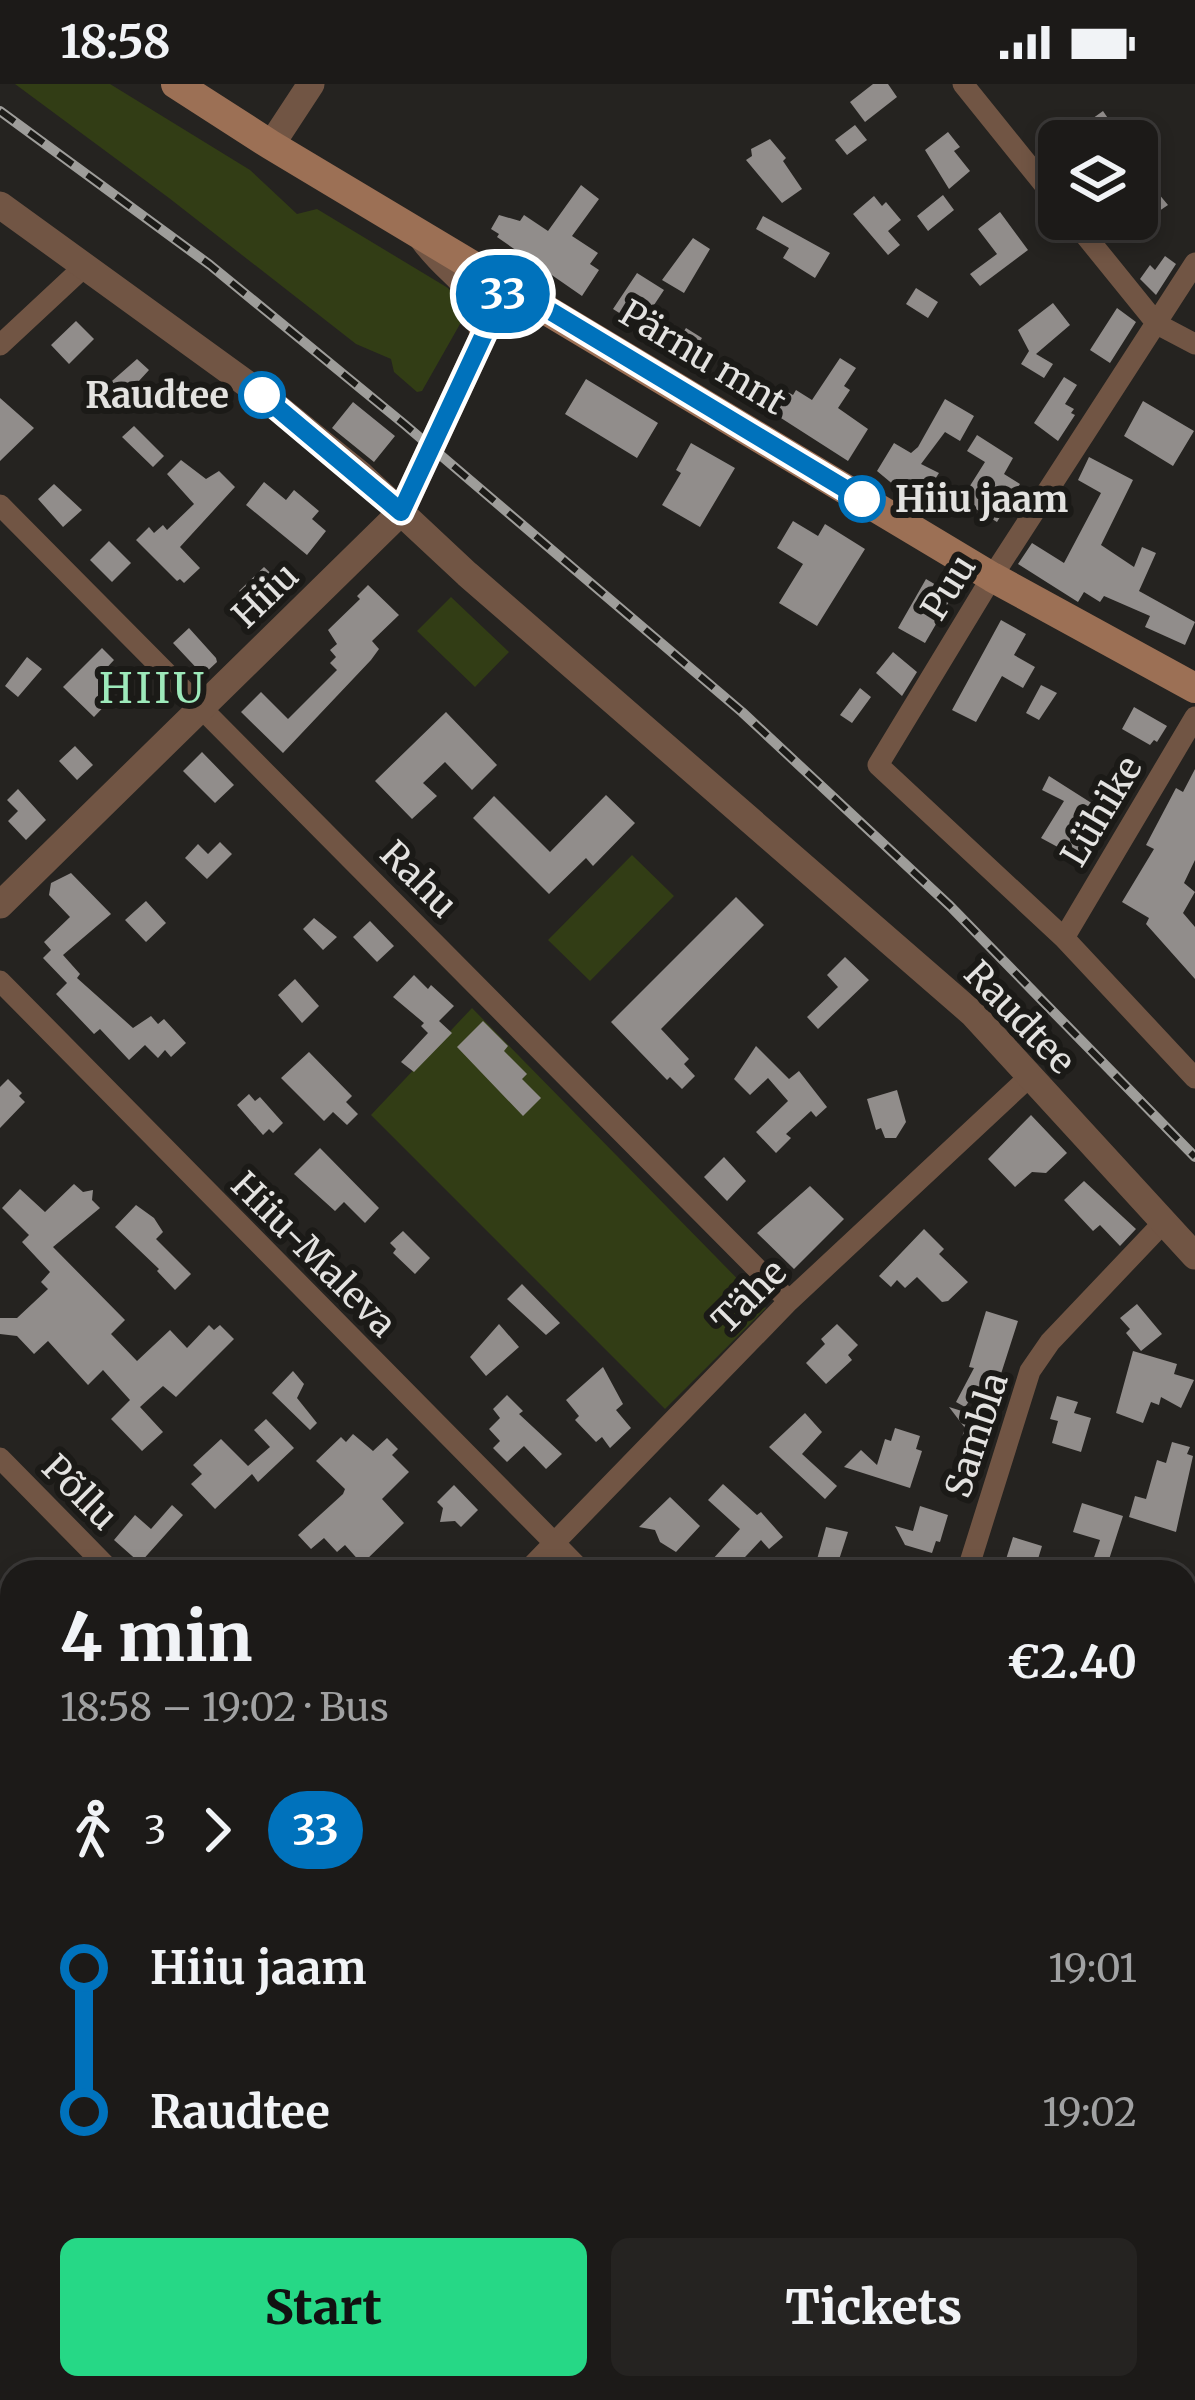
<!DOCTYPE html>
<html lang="en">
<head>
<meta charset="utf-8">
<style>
  :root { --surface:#1c1a18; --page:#252321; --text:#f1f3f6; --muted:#a0a1a2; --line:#3a3837; --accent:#26d886 }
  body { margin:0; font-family:Merriweather,serif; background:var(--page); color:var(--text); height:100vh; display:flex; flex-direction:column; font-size:45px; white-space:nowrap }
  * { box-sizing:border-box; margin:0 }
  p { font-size:39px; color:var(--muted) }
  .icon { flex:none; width:66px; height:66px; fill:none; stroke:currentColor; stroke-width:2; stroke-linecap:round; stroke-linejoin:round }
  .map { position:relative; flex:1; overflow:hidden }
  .details { position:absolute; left:0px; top:1476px; width:1197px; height:840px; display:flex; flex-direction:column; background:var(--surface); border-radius:36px 36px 0 0; box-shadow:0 6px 18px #0003,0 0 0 3px var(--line) }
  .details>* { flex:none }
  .badge { padding:0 24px; border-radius:39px; font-size:42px; line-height:78px }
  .buttons { position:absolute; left:1038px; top:36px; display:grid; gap:24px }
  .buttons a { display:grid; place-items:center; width:120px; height:120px; border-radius:18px; background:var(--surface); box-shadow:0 6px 18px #0003,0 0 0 3px var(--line); font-size:60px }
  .map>.badge { position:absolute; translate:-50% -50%; box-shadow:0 0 0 6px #fff }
  .legs { display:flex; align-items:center; gap:18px; height:132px; padding:0 60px; font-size:39px }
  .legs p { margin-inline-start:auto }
  .head { display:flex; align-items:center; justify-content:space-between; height:204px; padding:0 60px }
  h1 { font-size:66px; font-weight:800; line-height:90px }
  .action { display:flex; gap:24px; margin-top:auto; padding:24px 60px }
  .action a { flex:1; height:138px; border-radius:18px; background:var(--accent); color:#111; font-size:48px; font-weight:800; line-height:138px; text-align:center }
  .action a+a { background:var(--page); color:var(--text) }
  ul { padding:0 60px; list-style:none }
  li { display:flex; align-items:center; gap:42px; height:144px; font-size:45px }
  li i { display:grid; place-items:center; width:18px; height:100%; margin:0 15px; background:currentColor }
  li i::after { content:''; width:30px; height:30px; margin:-15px; border:9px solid; border-radius:50%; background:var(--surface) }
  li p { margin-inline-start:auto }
  li:first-child i { background:linear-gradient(#0000 50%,currentColor 0) }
  li:last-child i { background:linear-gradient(currentColor 50%,#0000 0) }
  .status { display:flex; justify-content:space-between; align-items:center; height:84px; padding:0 60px; background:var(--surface); direction:ltr }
  .status svg { height:33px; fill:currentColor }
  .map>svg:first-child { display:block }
</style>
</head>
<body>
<div class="status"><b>18:58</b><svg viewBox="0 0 49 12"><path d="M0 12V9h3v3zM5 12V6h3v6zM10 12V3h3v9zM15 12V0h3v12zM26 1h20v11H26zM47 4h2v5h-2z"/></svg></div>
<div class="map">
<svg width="1195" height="2316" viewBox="0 0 1195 2316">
  <rect width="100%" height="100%" fill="#252320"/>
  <path fill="#323d15" d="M15 0H110L250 86 297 130 317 125 448 204 461 219 464 233 422 307 417 308 394 288 391 275 356 260 169 114Z
    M451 513 509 568 475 603 417 547Z
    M632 771 674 812 590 897 548 856Z
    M472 924 766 1224 665 1325 371 1031Z"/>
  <path fill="#918d8b" d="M873 0H888L897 13 865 38 850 18Z
    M1103 27 1118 49 1107 57H1061Z
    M855 41 867 56 847 71 835 56Z
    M948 48 960 63 954 67 970 87 949 105 925 66Z
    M770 55 786 74 783 77 802 105 782 119 746 76 752 72 751 65Z
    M581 101 599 115 572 152 598 169 590 180 599 186 582 212 497 153 499 150 491 145 499 131 520 137 524 131 548 147Z
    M1153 103 1168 121 1137 142V116Z
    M943 111 954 126 928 147 917 132Z
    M874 112 882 122 886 118 901 136 888 147 900 161 888 171 853 130Z
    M1000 128 1028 166 980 202 970 190 997 170 978 145Z
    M763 132 830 169 815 194 783 174 789 164 756 145Z
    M693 154 710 165 684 209 662 196Z
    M1165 172 1176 180 1156 211 1140 195 1150 181 1155 186Z
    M637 189 664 206 640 242 613 225Z
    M916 204 938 218 928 234 906 220Z
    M1053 219 1070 241 1036 270 1053 280 1044 294 1021 280 1029 267 1018 246Z
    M1117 224 1136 238 1110 279 1090 266Z
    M76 237 94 255 69 280 51 261Z
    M686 244 702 254 687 278 671 267Z
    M840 274 856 284 844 302 850 306 838 324 868 345 848 377 770 327 784 306 793 311 796 306 812 316Z
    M137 275 149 286 138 298 144 306 123 327 105 310 114 300 112 297Z
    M1064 293 1077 301 1065 320 1074 325 1071 329 1075 331 1058 357 1034 339Z
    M586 295 658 339 637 374 565 330Z
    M0 314 34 344 0 377Z
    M945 315 974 332 960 357 945 348 921 380 939 389 922 415 904 404 901 407 877 387 894 359 911 369 918 363Z
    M1143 317 1194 347 1173 382 1124 352Z
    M353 318 395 352 374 378 332 344Z
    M134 342 164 372 153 383 122 353Z
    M977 351 1013 374 1004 390 1020 400 997 438 961 416 985 378 967 367Z
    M691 359 735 384 700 443 662 421 681 389 676 386Z
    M1089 373 1133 396 1101 461 1134 483 1142 463 1156 469 1139 507 1195 538 1185 561 1145 543 1150 532 1104 512 1100 518 1084 508 1078 518 1018 480 1032 459 1064 479 1101 409 1078 396Z
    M181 376 206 395 219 387 235 403 180 463 200 484 184 499 180 495 177 497 136 456 149 443 154 449 163 441 167 446 194 420 167 390Z
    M264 398 286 416 294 406 319 427 312 435 326 447 307 471 246 421Z
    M54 400 82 426 63 443 38 415Z
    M793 437 818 452 825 440 865 465 817 542 779 519 803 480 777 464Z
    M109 457 131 479 112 498 90 476Z
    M264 483 279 497 254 522 239 507Z
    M926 495 953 511 925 559 898 544Z
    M368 501 399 531 372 557 379 565 371 576 283 669 241 628 261 608 288 635 337 586 330 579 336 573 330 566 337 560 328 546 360 515 357 512Z
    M1001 536 1026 550 1014 571 1035 583 1023 604 1002 592 976 638 952 626Z
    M189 544 216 574 217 578 203 591 173 559Z
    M102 564 114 576 100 591 105 596 100 602 112 614 94 633 63 603Z
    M893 568 917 588 902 612 876 589Z
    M27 573 42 585 18 613 5 602Z
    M1041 601 1057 609 1039 636 1026 629Z
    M860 604 871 613 852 639 840 631Z
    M1134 623 1167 642 1157 658 1154 656 1150 661 1122 645Z
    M446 628 497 681 472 706 445 678 423 699 437 712 412 735 375 697Z
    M75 662 93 681 77 696 59 677Z
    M202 668 234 701 215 719 183 687Z
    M1195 685V776L1184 799 1195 808 1183 829 1195 843V895L1146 840 1149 834 1122 818 1154 765 1146 761 1176 704 1183 708Z
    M1049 692 1093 720 1078 736 1095 747 1078 774 1041 754 1064 717 1042 706Z
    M18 705 46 736 26 756 8 737 18 727 7 716Z
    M606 711 635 739 593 782 586 774 549 810 473 734 494 712 550 768Z
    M220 758 232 770 207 795 185 774 198 760 208 770Z
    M71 789 111 830 63 871 80 890 77 894 133 944 151 932 158 940 164 935 186 959 171 973 165 966 158 974 145 961 129 976 100 945 94 950 56 910 67 899 43 874 51 866 44 858 70 833 49 811 51 799Z
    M736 813 764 841 661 945 689 975 684 980 695 992 682 1005 670 993 667 996 611 938Z
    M146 817 166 839 146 858 125 836Z
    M314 834 337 853 323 866 303 845Z
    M370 837 394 862 377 878 353 853Z
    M845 873 869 896 818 945 807 933 838 903 827 891Z
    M414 891 428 905 431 901 454 922 439 937 452 949 414 988 401 978 428 949 421 942 424 939 393 913Z
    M295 895 319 922 302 939 278 911Z
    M483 937 508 962 504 967 527 990 522 995 541 1014 523 1032 457 963Z
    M756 962 789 995 799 987 827 1023 816 1033 811 1027 786 1050 791 1054 776 1069 756 1048 788 1017 768 994 750 1011 734 995Z
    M309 968 352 1012 346 1018 358 1030 347 1041 333 1028 324 1037 281 994Z
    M8 995 22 1009 19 1012 25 1018 0 1044V1003Z
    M897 1006 906 1038 896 1054H885L881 1044 876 1046 867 1015Z
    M249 1010 255 1017 260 1013 283 1039 273 1049 269 1045 263 1051 237 1021Z
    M1031 1031 1067 1069 1046 1089 1032 1088 1015 1103 988 1075Z
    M320 1064 379 1124 365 1139 344 1118 335 1127 294 1090Z
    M724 1073 746 1097 727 1117 704 1093Z
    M1084 1097 1136 1145 1120 1162 1100 1141 1093 1147 1064 1116Z
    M74 1100 83 1108 93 1106 92 1116 100 1124 53 1163 125 1236 111 1250 137 1277 170 1246 187 1264 209 1241 214 1246 220 1241 234 1255 176 1313 163 1302 140 1323 163 1348 142 1367 111 1335 130 1316 103 1286 88 1301 48 1257 34 1270 17 1252 0 1250V1234H17L48 1205 41 1198 50 1188 22 1158 29 1151 2 1124 20 1105 45 1128Z
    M810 1102 844 1135 794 1185 757 1149Z
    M136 1121 154 1134 163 1148 156 1155 191 1190 175 1206 157 1187 159 1185 115 1143Z
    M924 1145 944 1165 939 1170 968 1198 948 1217 942 1218 917 1193 905 1204 897 1196 891 1203 879 1192Z
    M403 1147 430 1174 415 1190 393 1169 396 1165 390 1159Z
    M522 1200 560 1239 546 1251 507 1215Z
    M1137 1220 1162 1250 1141 1267 1126 1249 1130 1245 1120 1234Z
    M986 1227 1018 1237 1000 1293 989 1289 965 1323 956 1318 974 1284 969 1283Z
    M499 1240 519 1263 486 1292 470 1273Z
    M837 1240 858 1261 848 1271 852 1276 826 1300 806 1279 825 1260 821 1255Z
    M1133 1267 1177 1280 1174 1290 1194 1296 1181 1324 1161 1313 1159 1321 1151 1318 1143 1339 1116 1329Z
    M603 1283 623 1320 616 1326 631 1344 610 1364 602 1353 596 1358 575 1336 579 1332 566 1316Z
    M293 1287 304 1300 297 1314 317 1339 310 1346 272 1309Z
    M507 1311 523 1327 519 1330 562 1370 546 1385 524 1362 507 1378 493 1364 500 1357 489 1345 500 1334 493 1325Z
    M1057 1312 1078 1318 1074 1329 1091 1334 1081 1368 1052 1359 1058 1337 1050 1335Z
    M949 1323 994 1337 985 1367 960 1359 965 1344Z
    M805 1329 822 1348 802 1370 837 1402 825 1415 769 1363Z
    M266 1335 294 1364 258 1398 252 1390 215 1425 191 1400 202 1390 193 1381 221 1355 248 1382 270 1363 254 1346Z
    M895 1344 920 1352 916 1365 922 1367 910 1404 844 1383 861 1366 877 1381 885 1355 891 1357Z
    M353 1350 373 1367 387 1354 398 1365 392 1371 409 1388 382 1415 404 1439 362 1480 345 1461 337 1468 324 1454 311 1465 298 1451 343 1410 345 1405 316 1377 341 1353 346 1358Z
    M1172 1358 1190 1363 1187 1370 1193 1372 1176 1448 1129 1433 1135 1412 1146 1415 1157 1376 1166 1379Z
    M723 1400 757 1431 761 1428 783 1453 769 1465 761 1456 731 1488 712 1476 740 1445 708 1416Z
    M454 1401 478 1426 461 1443 455 1437 440 1438 443 1424 437 1418Z
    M670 1413 700 1442 676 1468 660 1458 655 1446 639 1443Z
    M1082 1419 1123 1432 1105 1488H1089L1100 1456 1073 1448Z
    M172 1421 183 1431 140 1479 114 1456 135 1431 151 1445Z
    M920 1422 948 1431 940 1458 936 1457 932 1469 905 1461 895 1442 913 1447Z
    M826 1443 848 1448 836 1485 816 1479Z
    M1013 1453 1042 1462 1034 1488H1002Z"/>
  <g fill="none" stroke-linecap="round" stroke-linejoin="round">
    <path stroke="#715544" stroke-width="21" d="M963 0 1059 119
      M1072 135 1157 240 1195 260
      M1195 179 992 493 878 681 1064 854 1195 994
      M0 261 86 181
      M0 421 789 1217
      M1064 854 1195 633
      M0 897 583 1488
      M0 1374 112 1488
      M526 1488 789 1217 1028 994
      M967 1488 1030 1287 1050 1258 1163 1139
      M1185 1763 1195 1731
      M0 1843 12 1855
      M1185 1985 1195 1988
      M0 2012 12 2000
      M458 2304 470 2316
      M708 2316 711 2304
      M1008 2316 1012 2304"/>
    <path stroke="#715544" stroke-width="27" d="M271 61 311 0
      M0 121 261 310 361 391 467 490 973 930 1195 1172
      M423 155C455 199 476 191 483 252
      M0 821 401 428 507 201"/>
    <path stroke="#9c7055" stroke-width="30" d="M176 0 271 61 992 493 1195 604"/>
    <g stroke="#9e9d9a" stroke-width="10">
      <path id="rail" d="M0 27 210 181 404 340 742 628 950 822 1195 1073"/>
    </g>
    <use href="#rail" stroke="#1b1a17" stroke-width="6" stroke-dasharray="18" stroke-linecap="butt"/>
  </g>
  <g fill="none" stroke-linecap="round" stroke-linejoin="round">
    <g stroke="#fff" stroke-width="27">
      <path id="line-1" d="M262 311 401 428 507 201 862 415"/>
    </g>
    <use href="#line-1" stroke="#0072bc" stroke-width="18"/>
  </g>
  <g fill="#fff" stroke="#0072bc" stroke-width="6">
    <circle cx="262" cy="311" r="21"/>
    <circle cx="862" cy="415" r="21"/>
  </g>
  <g text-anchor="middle" stroke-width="12" stroke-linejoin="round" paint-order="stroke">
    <g font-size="36" fill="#e3e2e0" stroke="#1b1a17">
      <text transform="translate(703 273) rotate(31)" y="13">Pärnu mnt</text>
      <text transform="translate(948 503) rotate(-58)" y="13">Puu</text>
      <text transform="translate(265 511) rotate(-44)" y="13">Hiiu</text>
      <text transform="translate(1101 727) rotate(-59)" y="13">Lühike</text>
      <text transform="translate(419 795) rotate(45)" y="13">Rahu</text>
      <text transform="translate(1020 933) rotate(46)" y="13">Raudtee</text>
      <text transform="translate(314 1170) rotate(45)" y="13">Hiiu-Maleva</text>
      <text transform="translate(749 1212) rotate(-45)" y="13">Tähe</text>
      <text transform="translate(976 1351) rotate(-72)" y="13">Sambla</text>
      <text transform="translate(80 1408) rotate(45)" y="13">Põllu</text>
    </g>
    <g font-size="36" font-weight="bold" fill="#e3e2e0" stroke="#1b1a17" text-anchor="end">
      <text x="229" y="324">Raudtee</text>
      <text x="895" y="428" text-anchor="start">Hiiu jaam</text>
    </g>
    <g font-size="42" letter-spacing="3" fill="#9de9ba" stroke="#1b1a17">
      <text x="153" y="619">HIIU</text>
    </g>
  </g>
</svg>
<div class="buttons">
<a><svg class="icon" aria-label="layers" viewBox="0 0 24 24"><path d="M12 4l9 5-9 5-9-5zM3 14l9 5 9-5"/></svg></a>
</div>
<b class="badge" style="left:503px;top:210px;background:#0072bc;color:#fff">33</b>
<section class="details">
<div class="head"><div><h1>4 min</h1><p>18:58 – 19:02 · Bus</p></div><b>€2.40</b></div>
<div class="legs"><svg class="icon" aria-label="walk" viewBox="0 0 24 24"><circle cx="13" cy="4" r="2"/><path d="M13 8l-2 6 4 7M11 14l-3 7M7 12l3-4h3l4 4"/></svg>3<svg class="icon" aria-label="forward" viewBox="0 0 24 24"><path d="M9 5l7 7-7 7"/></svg><b class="badge" style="background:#0072bc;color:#fff">33</b></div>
<ul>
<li><i style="color:#0072bc"></i><b>Hiiu jaam</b><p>19:01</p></li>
<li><i style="color:#0072bc"></i><b>Raudtee</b><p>19:02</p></li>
</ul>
<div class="action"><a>Start</a><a>Tickets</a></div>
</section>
</div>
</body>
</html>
